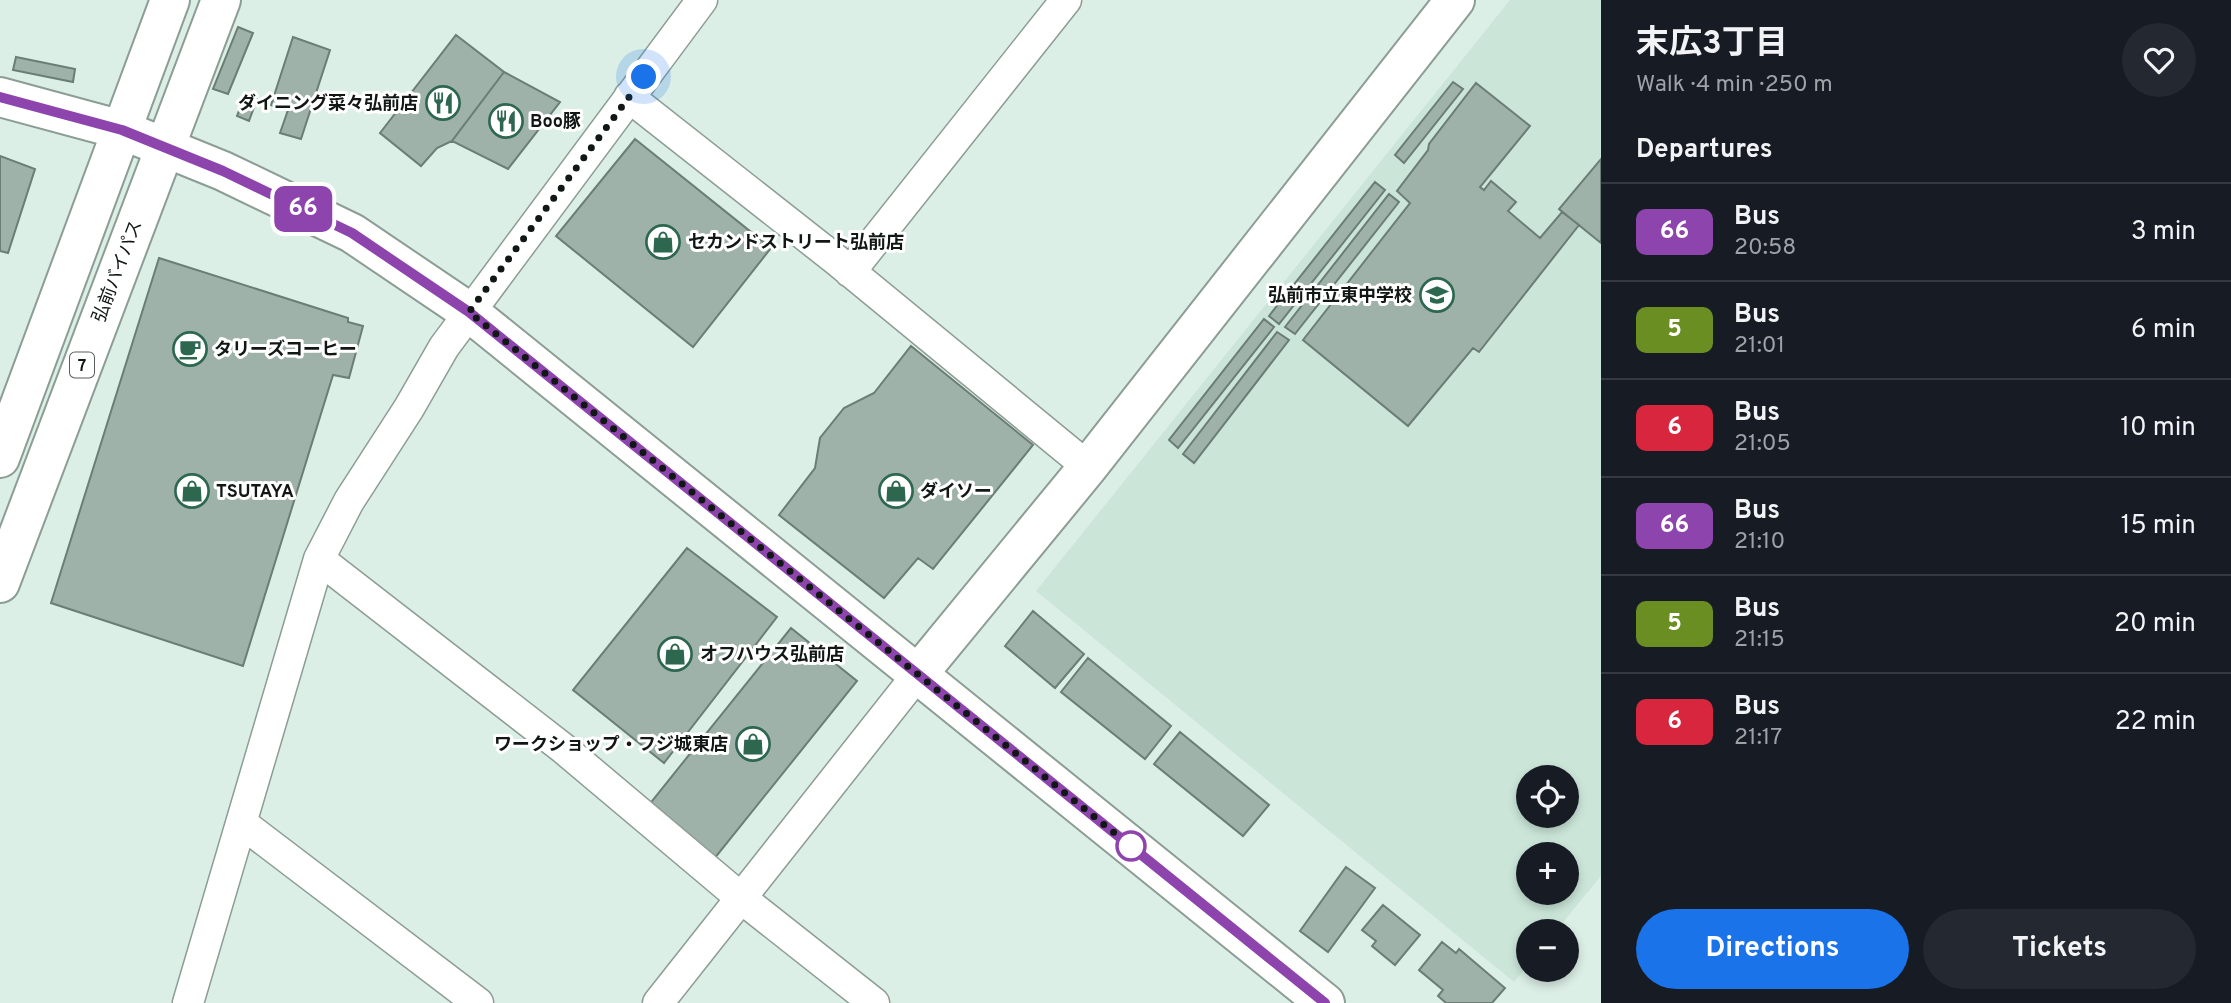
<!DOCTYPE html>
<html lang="en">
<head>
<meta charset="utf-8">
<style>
  :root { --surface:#171b24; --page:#242831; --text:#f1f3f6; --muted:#9ea1a6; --line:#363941; --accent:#1a73e8 }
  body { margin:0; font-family:Overpass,"Noto Sans JP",sans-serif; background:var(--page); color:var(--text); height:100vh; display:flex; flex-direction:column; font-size:26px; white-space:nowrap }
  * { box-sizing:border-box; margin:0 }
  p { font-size:23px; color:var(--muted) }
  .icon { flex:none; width:38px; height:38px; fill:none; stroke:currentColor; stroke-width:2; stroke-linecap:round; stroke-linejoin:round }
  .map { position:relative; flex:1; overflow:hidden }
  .side { display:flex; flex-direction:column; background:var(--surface); width:630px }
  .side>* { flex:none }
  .badge { padding:0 14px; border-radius:10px; font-size:24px; line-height:46px }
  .tools { position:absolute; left:1516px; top:765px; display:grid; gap:14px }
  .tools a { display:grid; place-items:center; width:63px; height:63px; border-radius:50%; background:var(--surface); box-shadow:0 4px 10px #0003; font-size:35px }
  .you { position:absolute; width:35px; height:35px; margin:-18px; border:5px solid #fff; border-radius:50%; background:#1a73e8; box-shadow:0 0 0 10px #1a73e833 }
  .map>.badge { position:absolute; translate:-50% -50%; box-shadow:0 0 0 4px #fff }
  h2 { padding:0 35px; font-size:26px; line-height:63px }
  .round { display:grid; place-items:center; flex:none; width:74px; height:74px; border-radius:37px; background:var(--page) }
  .headline { display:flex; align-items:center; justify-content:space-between; height:119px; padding:0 35px }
  h1 { font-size:33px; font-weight:700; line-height:52px }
  .button { display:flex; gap:14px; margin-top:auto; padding:14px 35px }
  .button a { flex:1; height:80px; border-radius:42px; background:var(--accent); color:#fff; font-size:28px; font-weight:700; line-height:80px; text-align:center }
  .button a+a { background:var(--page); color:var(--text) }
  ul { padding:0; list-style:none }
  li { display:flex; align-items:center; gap:21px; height:98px; padding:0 35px; border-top:2px solid var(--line) }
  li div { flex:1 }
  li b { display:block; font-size:26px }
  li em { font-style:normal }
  li .badge { min-width:77px; font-weight:700; text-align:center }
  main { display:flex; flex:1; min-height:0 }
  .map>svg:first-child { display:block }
</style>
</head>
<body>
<main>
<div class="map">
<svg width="1601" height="1003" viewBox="0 0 1601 1003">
  <rect width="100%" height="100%" fill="#dcefe6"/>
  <path fill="#cbe6d9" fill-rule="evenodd" d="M1510 0H1601V876L1556 931H1528V965L1514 982 1036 591ZM1528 777H1566V816H1528ZM1528 854H1566V892H1528Z"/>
  <path fill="#9fb2a9" stroke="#6b7d74" stroke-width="2" d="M238 27 253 33 228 94 213 89Z
    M456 35 504 72 452 141 437 148 421 166 380 133Z
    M293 37 330 50 301 139 280 133 288 110 271 105Z
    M16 57 75 69 73 82 13 70Z
    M504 72 560 102 508 169 452 141Z
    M1453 82 1463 89 1404 163 1395 155Z
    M1476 83 1530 126 1480 187 1484 190 1491 181 1516 202 1508 211 1540 238 1562 212 1579 225 1479 352 1473 348 1408 426 1303 340 1410 203 1397 191 1428 150 1429 144Z
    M245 95 257 99 249 121 237 116Z
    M635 139 771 248 693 347 556 236Z
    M0 156 35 169 8 253 0 251Z
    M1601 159V243L1559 209Z
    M1375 182 1385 190 1279 324 1269 316Z
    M1389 194 1399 202 1295 334 1285 327Z
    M159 258 348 318V322L363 326 349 378 333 375 243 666 51 603Z
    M1264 319 1274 327 1178 448 1169 440Z
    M1277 332 1289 340 1194 463 1183 454Z
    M911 346 1033 445 933 569 918 558 884 598 779 515 815 468 820 438 844 408 874 393Z
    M687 548 777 617 664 763 573 690Z
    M1033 611 1084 654 1055 688 1005 646Z
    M791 628 857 681 714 859 648 806Z
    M1088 658 1171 726 1145 759 1061 692Z
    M1180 732 1269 805 1243 836 1154 764Z
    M1346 867 1375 888 1328 952 1300 931Z
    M1383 905 1420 935 1395 965 1372 946 1376 941 1362 930Z
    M1442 942 1456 953 1459 949 1505 988 1492 1003H1446L1438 996 1443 990 1419 970Z"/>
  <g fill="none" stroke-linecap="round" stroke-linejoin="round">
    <g stroke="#8b9d94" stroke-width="33">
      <path id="minor" d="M629 97 835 259 1088 467
        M850 272 1066 0
        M319 559 564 749 741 898 874 1003
        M243 824 478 1003
        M188 1003 319 559 349 501 409 408 444 347 702 0
        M658 1003 918 674"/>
    </g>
    <g stroke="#8b9d94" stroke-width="42">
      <path id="tertiary" d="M0 97 122 130 223 171 352 233 469 312 1325 1003
        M918 674 1088 467 1455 0"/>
    </g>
    <g stroke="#8b9d94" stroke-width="42">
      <path id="trunk" d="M0 458 170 0
        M0 583 221 0"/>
    </g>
    <use href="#minor" stroke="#fff" stroke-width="30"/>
    <use href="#tertiary" stroke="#fff" stroke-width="38"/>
    <use href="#trunk" stroke="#fff" stroke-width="38"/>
  </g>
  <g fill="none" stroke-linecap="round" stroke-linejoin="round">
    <g stroke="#fff" stroke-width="16">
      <path id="line" d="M0 97 122 130 223 171 352 233 469 312 1325 1003"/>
    </g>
    <use href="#line" stroke="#8e44ad" stroke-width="10"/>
    <path stroke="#101714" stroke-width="7" stroke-dasharray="0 12.6" d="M644 77 469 312 1133 848 1131 846"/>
  </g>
  <defs>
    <g id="restaurant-ring" transform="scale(1.75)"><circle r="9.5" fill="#fff" stroke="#2d6750" stroke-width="1.5"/><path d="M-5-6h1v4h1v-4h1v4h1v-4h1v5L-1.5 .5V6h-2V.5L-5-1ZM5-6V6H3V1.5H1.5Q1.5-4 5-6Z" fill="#2d6750"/></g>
    <g id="shop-ring" transform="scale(1.75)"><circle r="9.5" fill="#fff" stroke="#2d6750" stroke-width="1.5"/><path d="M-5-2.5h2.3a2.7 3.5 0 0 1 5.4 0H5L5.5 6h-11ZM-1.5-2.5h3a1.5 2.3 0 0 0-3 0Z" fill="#2d6750"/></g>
    <g id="school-ring" transform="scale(1.75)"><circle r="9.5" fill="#fff" stroke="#2d6750" stroke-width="1.5"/><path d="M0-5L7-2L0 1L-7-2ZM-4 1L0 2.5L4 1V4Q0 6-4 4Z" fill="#2d6750"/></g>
    <g id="cafe-ring" transform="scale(1.75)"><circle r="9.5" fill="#fff" stroke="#2d6750" stroke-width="1.5"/><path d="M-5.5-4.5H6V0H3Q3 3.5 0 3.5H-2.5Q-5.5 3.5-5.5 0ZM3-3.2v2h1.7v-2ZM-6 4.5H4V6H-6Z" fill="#2d6750"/></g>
  </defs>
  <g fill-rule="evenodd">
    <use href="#restaurant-ring" x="443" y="103"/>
    <use href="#restaurant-ring" x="506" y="121"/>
    <use href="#shop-ring" x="663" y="242"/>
    <use href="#school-ring" x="1437" y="295"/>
    <use href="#cafe-ring" x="190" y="349"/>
    <use href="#shop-ring" x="192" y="491"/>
    <use href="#shop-ring" x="896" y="491"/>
    <use href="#shop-ring" x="675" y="654"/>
    <use href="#shop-ring" x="753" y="744"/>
  </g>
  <circle fill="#fff" stroke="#8e44ad" stroke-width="3.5" cx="1131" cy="846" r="14"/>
  <g text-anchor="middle" stroke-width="6" stroke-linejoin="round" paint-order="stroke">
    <rect fill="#fff" stroke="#585d5a" stroke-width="2" x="70" y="352.5" width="24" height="25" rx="5"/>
    <g font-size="16" font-weight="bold" fill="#101714">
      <text x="82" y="371">7</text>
    </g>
    <g font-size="18" font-weight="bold" fill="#101714" stroke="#fff" text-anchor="start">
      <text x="418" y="109" text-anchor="end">ダイニング菜々弘前店</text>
      <text x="530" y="127">Boo豚</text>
      <text x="688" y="248">セカンドストリート弘前店</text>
      <text x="1412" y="301" text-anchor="end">弘前市立東中学校</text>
      <text x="214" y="355">タリーズコーヒー</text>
      <text x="216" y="497">TSUTAYA</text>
      <text x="920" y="497">ダイソー</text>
      <text x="700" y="660">オフハウス弘前店</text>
      <text x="728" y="750" text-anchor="end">ワークショップ・フジ城東店</text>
    </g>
    <g font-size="18" fill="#101714" stroke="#fff">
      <text transform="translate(117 271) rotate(-69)" y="6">弘前バイパス</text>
    </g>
  </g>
</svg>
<div class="tools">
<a><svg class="icon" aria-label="locate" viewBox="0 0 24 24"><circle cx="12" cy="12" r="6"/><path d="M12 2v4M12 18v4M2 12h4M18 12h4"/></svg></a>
<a>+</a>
<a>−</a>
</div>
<div class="you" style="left:644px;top:77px"></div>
<b class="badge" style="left:303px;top:209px;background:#8e44ad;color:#fff">66</b>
</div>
<section class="side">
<div class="headline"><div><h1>末広3丁目</h1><p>Walk · 4 min · 250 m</p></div><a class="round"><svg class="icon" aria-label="heart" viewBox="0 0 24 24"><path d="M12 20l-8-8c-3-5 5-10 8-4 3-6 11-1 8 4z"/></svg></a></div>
<h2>Departures</h2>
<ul>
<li><span class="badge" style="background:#8e44ad;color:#fff">66</span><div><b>Bus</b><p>20:58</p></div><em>3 min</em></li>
<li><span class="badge" style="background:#6b8e23;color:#fff">5</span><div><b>Bus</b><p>21:01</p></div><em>6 min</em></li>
<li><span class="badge" style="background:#d7263d;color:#fff">6</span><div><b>Bus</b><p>21:05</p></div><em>10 min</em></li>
<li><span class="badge" style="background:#8e44ad;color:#fff">66</span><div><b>Bus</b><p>21:10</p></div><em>15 min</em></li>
<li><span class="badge" style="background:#6b8e23;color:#fff">5</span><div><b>Bus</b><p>21:15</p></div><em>20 min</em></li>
<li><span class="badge" style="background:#d7263d;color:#fff">6</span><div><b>Bus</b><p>21:17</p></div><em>22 min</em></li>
</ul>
<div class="button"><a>Directions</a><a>Tickets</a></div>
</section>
</main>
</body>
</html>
